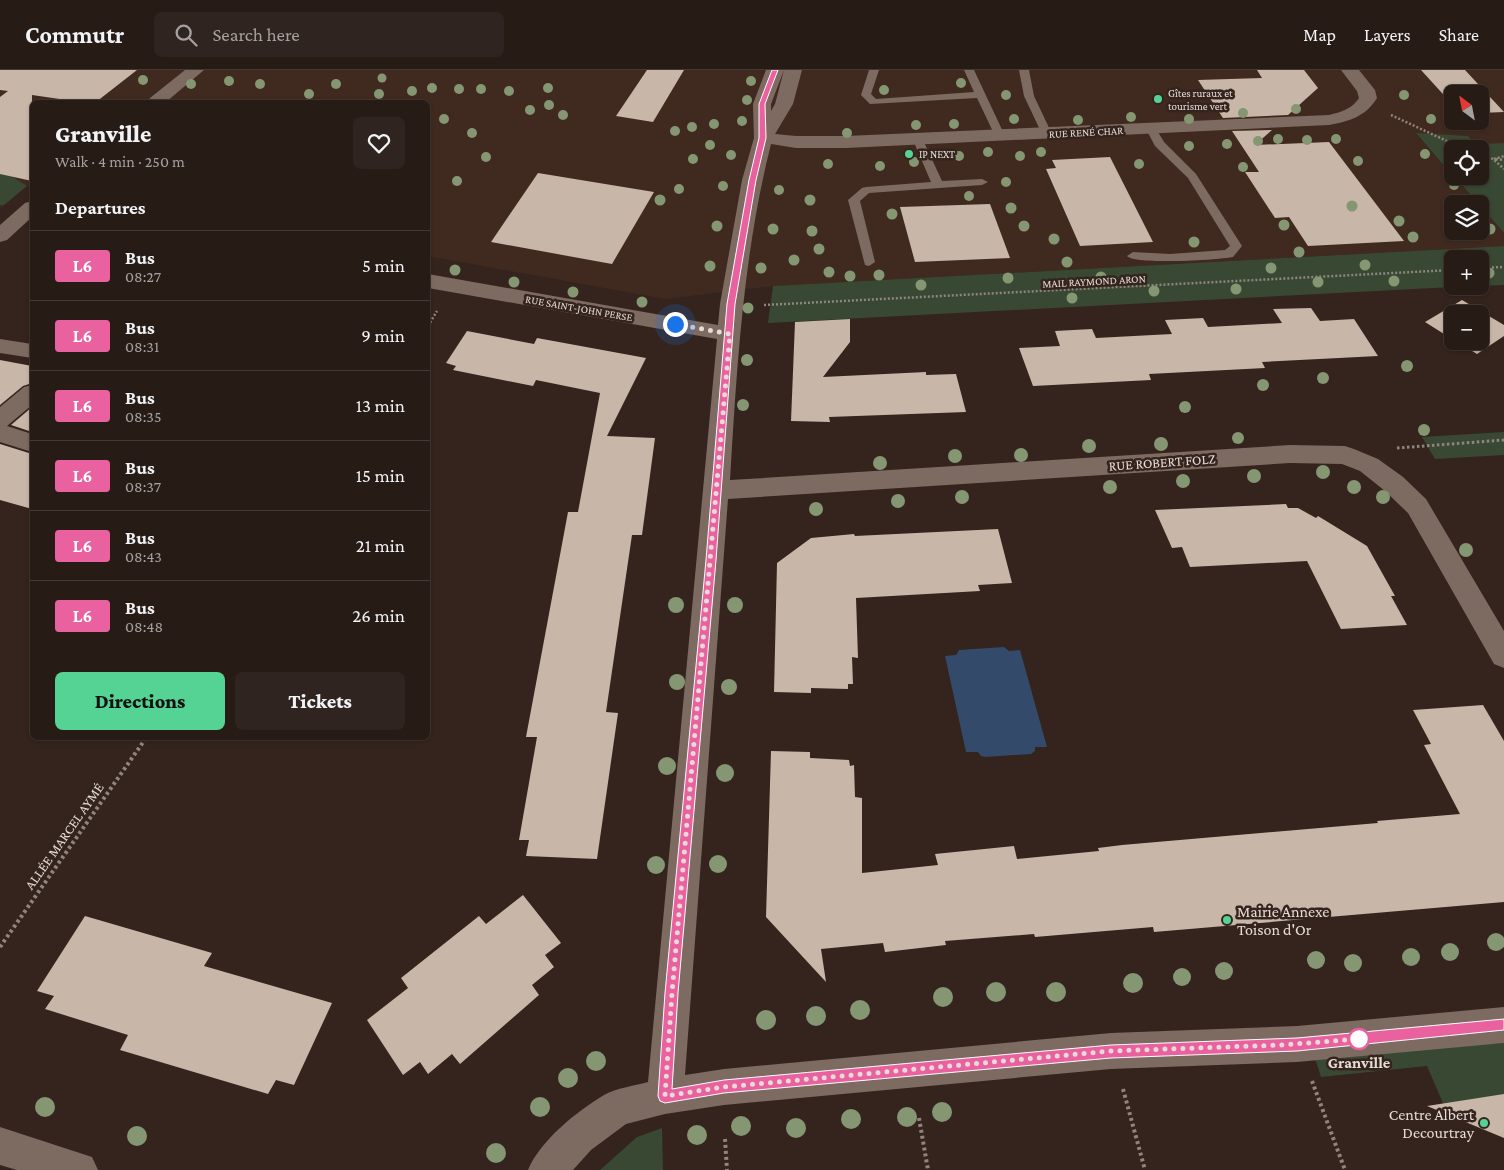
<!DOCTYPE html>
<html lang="en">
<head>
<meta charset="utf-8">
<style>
  :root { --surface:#271b16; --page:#2f241f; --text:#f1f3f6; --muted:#a4a1a1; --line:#433935; --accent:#54d395 }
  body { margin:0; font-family:"Crimson Pro",serif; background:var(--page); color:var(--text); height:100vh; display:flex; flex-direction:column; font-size:19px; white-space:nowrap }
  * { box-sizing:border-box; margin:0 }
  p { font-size:16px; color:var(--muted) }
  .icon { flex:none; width:28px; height:28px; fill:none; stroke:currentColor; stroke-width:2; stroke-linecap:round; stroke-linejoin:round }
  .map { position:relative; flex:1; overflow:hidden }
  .side { position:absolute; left:30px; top:30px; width:400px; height:640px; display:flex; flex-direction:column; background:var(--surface); border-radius:8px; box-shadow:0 1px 4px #0004,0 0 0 1px var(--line) }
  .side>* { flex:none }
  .badge { padding:0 10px; border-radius:4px; font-size:18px; line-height:32px }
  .needle { width:32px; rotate:328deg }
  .controls { position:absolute; left:1444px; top:15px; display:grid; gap:10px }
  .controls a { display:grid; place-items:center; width:45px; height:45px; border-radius:8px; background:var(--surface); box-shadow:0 1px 4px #0004,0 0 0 1px var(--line); font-size:25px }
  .you { position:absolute; width:25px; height:25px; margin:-12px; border:4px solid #fff; border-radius:50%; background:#1a73e8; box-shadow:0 0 0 8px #1a73e833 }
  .map>.badge { position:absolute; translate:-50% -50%; box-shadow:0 0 0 2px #fff }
  h2 { padding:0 25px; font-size:19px; line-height:45px }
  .round { display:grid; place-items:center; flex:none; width:52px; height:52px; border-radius:8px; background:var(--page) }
  .head { display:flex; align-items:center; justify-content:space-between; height:85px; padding:0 25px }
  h1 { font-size:24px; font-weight:800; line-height:38px }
  .action { display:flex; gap:10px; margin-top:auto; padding:10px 25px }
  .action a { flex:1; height:58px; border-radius:8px; background:var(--accent); color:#111; font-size:20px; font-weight:800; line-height:58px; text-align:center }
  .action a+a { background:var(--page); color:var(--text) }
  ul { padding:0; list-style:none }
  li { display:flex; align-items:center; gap:15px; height:70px; padding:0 25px; border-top:1px solid var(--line) }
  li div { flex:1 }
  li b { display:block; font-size:19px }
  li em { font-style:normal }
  li .badge { min-width:55px; font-weight:700; text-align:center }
  header { display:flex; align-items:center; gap:30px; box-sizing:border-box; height:70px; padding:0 25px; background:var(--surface); border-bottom:1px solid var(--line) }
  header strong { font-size:24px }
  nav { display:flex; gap:28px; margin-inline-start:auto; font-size:18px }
  .search { width:350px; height:45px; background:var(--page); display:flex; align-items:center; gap:12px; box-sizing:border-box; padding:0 18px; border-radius:8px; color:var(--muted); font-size:19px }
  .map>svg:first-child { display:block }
</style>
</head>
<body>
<header>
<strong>Commutr</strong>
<div class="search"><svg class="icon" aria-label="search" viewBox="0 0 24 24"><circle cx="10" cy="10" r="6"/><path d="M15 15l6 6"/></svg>Search here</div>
<nav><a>Map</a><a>Layers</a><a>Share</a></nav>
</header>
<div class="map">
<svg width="1504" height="1100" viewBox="0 0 1504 1100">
  <rect width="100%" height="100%" fill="#34241d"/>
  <path fill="#402a1f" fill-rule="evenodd" d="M0 0H1504V73L1475 74 1468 66 1416 64 1478 134H1452V161H1480V136L1504 163V176L773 216 665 229 428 186V32H32V117L27 116 0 139ZM1452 24H1480V51H1452Z"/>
  <path fill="#384833" d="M1416 63 1468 66 1475 74 1504 73V163L1454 106H1480V79H1452V105Z
    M0 102 8 104 27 116 4 135H0Z
    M1504 176V215L1480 216V189H1452V216H1472L768 253 773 216Z
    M1504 362V385L1435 389 1422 367Z
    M1504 973V1025L1467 1030 1446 1040 1427 996 1321 1007 1314 985Z
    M662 1058 663 1100H600L637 1067Z"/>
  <path fill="#334a6b" d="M1004 577 1009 581 1020 580 1047 677H1035V681L1031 684 985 687 981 686 978 682H966L945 586 956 585 959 580Z"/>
  <path fill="#c8b6a8" d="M0 0H137L96 32H80L32 25V111L0 104V27L8 21 0 20Z
    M647 0H684L653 52 616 46Z
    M1257 0H1304L1318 18 1288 45 1223 48 1198 10 1262 8Z
    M1421 0H1465L1504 42 1480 43V24H1452V34Z
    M1272 60 1255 75 1329 72 1404 171 1308 176 1289 147 1275 148 1245 102H1259L1232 61Z
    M1110 87 1153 172 1080 176 1046 99 1056 98 1052 90Z
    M538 103 654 122 612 194 491 172Z
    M990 134 1010 188 915 192 900 137Z
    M1462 230 1504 255V266L1477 284 1456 271H1480V244H1452V269L1425 252Z
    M1311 238 1320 251 1354 249 1378 286 1262 292 1265 298 1149 304 1151 310 1033 316 1019 278 1060 276 1055 261 1092 259 1096 268 1172 264 1165 250 1203 248 1208 257 1282 253 1273 239Z
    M850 249V272L823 307 926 302V305L956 304 966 342 829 347 830 352 791 351 795 252Z
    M467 261 534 274 537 268 646 288 607 366 655 368 642 465H632L606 642 618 643 597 789 526 786 529 770H519L537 667H526L568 442H578L600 323 536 310 533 316 453 300 456 296 446 293Z
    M0 290 32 296V313L23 316 0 335Z
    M32 337V362L11 355Z
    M0 374 32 384V439L0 430Z
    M1286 434 1288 438H1298L1316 448 1318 446 1367 476 1395 526H1391L1407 555 1341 559 1307 491 1190 497 1182 477 1172 478 1155 440Z
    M998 459 1012 513 978 515 980 521 856 528 858 588 852 587 853 614H848V619L811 618V623L774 622 777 493 811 468 854 464 855 466Z
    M1483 635 1504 671V832L1154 862 1153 857 1035 867 1034 864 945 871 946 875 885 882 883 873 821 879 826 912 766 847 771 681 810 682V688L849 690 850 696 854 695 855 727 862 728V803L938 795 935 784 1014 776 1017 789 1099 781 1098 778 1122 775 1378 753 1377 751 1460 744 1424 675 1431 674 1413 640Z
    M523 825 561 873 545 885 554 897 532 915 539 925 460 994 452 984 428 1004 420 992 403 1005 367 950 408 918 401 908 479 846 486 854Z
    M85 846 212 883 204 896 332 933 294 1015 276 1010 268 1024 120 980 128 965 45 939 54 926 37 921Z
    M1504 1024V1068L1427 1036Z"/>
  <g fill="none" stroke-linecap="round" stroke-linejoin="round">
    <path stroke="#91847e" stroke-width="2.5" stroke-dasharray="2 2" stroke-linecap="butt" d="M1391 45 1464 79
      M1480 84 1493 89 1504 99
      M1494 89 1504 86
      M1496 89 1504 90
      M1480 198 1504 197
      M764 235 1452 200
      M428 256 437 241"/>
    <path stroke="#91847e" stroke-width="3" stroke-dasharray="2.5 2.5" stroke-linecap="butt" d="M1397 378 1504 370"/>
    <path stroke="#91847e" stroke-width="4" stroke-dasharray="3 3" stroke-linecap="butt" d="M0 877 146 668
      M1312 1011 1345 1100
      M1123 1019 1145 1100
      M919 1048 928 1100
      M725 1069 727 1100"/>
    <path fill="#7d6a61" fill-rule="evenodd" d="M869 0H879L871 24 876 29 974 22 964 0H974L1005 66 1000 69 996 68 977 28 870 34 861 25Z
      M1019 0H1029L1034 26 1052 64 1051 66 1047 67 1042 64 1024 26Z
      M1151 56 1155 57 1164 72 1196 104 1242 176 1233 187C1218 190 1135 195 1127 186L1133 182 1170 184 1225 180 1230 176 1188 108 1155 76 1146 59Z
      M918 67 923 70 942 111 982 109 988 112 982 115 869 123 860 131 875 192 869 196 865 195 848 130 862 118 866 117 931 112 913 70Z"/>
    <path fill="#7d6a61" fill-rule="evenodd" d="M185 0H204L166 32H148L150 28Z
      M766 0H784L771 34V41L775 34 784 0H802L793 34 775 64 796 66H846L1329 45C1341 42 1352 39 1359 28L1357 21 1341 0H1359L1375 20 1377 28C1365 47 1350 51 1329 55L846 78H796L771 74C743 185 737 296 730 410L1290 375 1345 376 1354 379 1378 389 1403 407 1426 429 1504 561V598L1494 594 1408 443 1385 421 1360 401 1342 394 1290 393 728 429 685 1005 724 999 1111 963 1297 956 1504 937V973L1297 992 1111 999 724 1035 665 1044 626 1054 591 1080 573 1100H528C540 1071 577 1041 604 1025 617 1018 633 1016 648 1012L717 269 428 218V204L718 255 720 234 742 110 754 68 753 34Z
      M32 131V147L7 170 0 172V155L25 133Z
      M0 269 32 274V288L0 283Z
      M32 315V335L7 356 32 364V382L0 372V337L24 317Z
      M0 1057 92 1087 98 1100H17L0 1095Z"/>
  </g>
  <g fill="#849672">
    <circle cx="382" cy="8" r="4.5"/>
    <circle cx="143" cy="10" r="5"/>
    <circle cx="229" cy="11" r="5"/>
    <circle cx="751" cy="11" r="5"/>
    <circle cx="961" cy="13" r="5"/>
    <circle cx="191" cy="14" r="5"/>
    <circle cx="260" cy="14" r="5"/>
    <circle cx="336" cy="14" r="5"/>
    <circle cx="432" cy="18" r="5"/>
    <circle cx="548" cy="18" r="5"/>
    <circle cx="459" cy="19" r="5"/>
    <circle cx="481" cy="19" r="5"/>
    <circle cx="884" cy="20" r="5"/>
    <circle cx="412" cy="21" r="5"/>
    <circle cx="509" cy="21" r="5"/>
    <circle cx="309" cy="24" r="5"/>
    <circle cx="379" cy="24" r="5"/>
    <circle cx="1006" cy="25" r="5"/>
    <circle cx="1404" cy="25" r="5"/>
    <circle cx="747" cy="30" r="5"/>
    <circle cx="549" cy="35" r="5"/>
    <circle cx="1296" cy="39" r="5"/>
    <circle cx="530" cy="40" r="5"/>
    <circle cx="1243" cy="43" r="5"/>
    <circle cx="563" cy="45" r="5"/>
    <circle cx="1131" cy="47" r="5"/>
    <circle cx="444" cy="49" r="5"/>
    <circle cx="1014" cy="49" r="5"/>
    <circle cx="1189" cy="49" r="5"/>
    <circle cx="1431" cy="49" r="5"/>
    <circle cx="1078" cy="50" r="5"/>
    <circle cx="742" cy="51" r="5"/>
    <circle cx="714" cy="54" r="5"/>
    <circle cx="954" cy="54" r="5"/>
    <circle cx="916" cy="55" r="5"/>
    <circle cx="692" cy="57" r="5"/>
    <circle cx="675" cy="61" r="5"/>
    <circle cx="472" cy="63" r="5"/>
    <circle cx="847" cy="63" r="5"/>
    <circle cx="1278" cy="69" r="5"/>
    <circle cx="1336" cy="69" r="5"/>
    <circle cx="1307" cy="70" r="5"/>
    <circle cx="1258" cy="71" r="5"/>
    <circle cx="1227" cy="74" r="5"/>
    <circle cx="710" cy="75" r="5"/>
    <circle cx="1189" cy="76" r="5"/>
    <circle cx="988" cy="82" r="5"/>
    <circle cx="1041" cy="82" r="5"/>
    <circle cx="1425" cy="84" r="5"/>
    <circle cx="731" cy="85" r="5"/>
    <circle cx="959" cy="86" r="5"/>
    <circle cx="1020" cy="86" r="5"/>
    <circle cx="486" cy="87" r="5"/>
    <circle cx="693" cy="89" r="5"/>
    <circle cx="1358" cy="91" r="5"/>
    <circle cx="914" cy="92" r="5"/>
    <circle cx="828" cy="94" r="5"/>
    <circle cx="1139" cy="94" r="5"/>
    <circle cx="880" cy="96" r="5"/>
    <circle cx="1243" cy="97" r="5"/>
    <circle cx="457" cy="111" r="5"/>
    <circle cx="1006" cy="112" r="5"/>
    <circle cx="1454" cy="115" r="5"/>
    <circle cx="723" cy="116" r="5"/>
    <circle cx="679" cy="119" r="5"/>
    <circle cx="779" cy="120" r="5"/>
    <circle cx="969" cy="126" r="5"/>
    <circle cx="660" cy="130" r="5.5"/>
    <circle cx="810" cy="130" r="5.5"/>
    <circle cx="1352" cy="136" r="5.5"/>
    <circle cx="1011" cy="138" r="5.5"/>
    <circle cx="892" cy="144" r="5.5"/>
    <circle cx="1399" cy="151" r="5.5"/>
    <circle cx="1284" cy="155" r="5.5"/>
    <circle cx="717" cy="156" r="5.5"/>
    <circle cx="1024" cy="156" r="5.5"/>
    <circle cx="773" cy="159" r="5.5"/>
    <circle cx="1490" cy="159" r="5.5"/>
    <circle cx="812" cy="161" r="5.5"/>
    <circle cx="1413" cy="167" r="5.5"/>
    <circle cx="1054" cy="169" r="5.5"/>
    <circle cx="1194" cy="172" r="5.5"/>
    <circle cx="819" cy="179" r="5.5"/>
    <circle cx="1299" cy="182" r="5.5"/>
    <circle cx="794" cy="190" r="5.5"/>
    <circle cx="1067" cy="192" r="5.5"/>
    <circle cx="1365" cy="195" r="5.5"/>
    <circle cx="710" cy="196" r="5.5"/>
    <circle cx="761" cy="198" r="5.5"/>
    <circle cx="1271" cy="198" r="5.5"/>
    <circle cx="455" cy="200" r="5.5"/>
    <circle cx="829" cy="202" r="5.5"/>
    <circle cx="1489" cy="203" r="5.5"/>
    <circle cx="879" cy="205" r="5.5"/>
    <circle cx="850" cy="206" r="5.5"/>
    <circle cx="1101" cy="207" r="5.5"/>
    <circle cx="1008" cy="208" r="5.5"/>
    <circle cx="1394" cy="211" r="5.5"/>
    <circle cx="514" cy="212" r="5.5"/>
    <circle cx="1318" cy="212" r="5.5"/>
    <circle cx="921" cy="215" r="5.5"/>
    <circle cx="1236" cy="219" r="5.5"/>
    <circle cx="1154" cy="221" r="5.5"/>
    <circle cx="573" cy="222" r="5.5"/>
    <circle cx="1072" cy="228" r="5.5"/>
    <circle cx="642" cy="232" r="5.5"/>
    <circle cx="748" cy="238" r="5.5"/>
    <circle cx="747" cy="290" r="6"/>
    <circle cx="1407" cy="296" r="6"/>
    <circle cx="1323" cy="308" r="6"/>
    <circle cx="1263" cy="315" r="6"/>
    <circle cx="743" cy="335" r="6"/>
    <circle cx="1185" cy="337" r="6"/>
    <circle cx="1424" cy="360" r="6"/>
    <circle cx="1238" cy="368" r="6"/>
    <circle cx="1161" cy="374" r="7"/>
    <circle cx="1089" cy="376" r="7"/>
    <circle cx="1021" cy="385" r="7"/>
    <circle cx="955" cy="386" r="7"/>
    <circle cx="880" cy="393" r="7"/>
    <circle cx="1323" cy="402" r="7"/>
    <circle cx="1254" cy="406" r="7"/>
    <circle cx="1183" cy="411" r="7"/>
    <circle cx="1110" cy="417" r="7"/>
    <circle cx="1354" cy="417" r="7"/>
    <circle cx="962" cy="427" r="7"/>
    <circle cx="1383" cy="427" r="7"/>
    <circle cx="898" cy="431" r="7"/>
    <circle cx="816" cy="439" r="7"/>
    <circle cx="1466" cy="480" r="7"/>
    <circle cx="676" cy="535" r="8"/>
    <circle cx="735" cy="535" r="8"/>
    <circle cx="677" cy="612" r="8"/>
    <circle cx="729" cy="617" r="8"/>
    <circle cx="667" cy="696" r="9"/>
    <circle cx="725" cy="703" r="9"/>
    <circle cx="718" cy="794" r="9"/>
    <circle cx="656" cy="795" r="9"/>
    <circle cx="1496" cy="872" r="9"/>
    <circle cx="1450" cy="882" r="9"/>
    <circle cx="1411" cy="887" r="9"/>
    <circle cx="1316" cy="890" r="9"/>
    <circle cx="1353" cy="893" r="9"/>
    <circle cx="1224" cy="901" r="9"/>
    <circle cx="1182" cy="907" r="9"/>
    <circle cx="1133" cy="913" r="10"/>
    <circle cx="996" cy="922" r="10"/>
    <circle cx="1056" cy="922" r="10"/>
    <circle cx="943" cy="927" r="10"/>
    <circle cx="860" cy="940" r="10"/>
    <circle cx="816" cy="946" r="10"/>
    <circle cx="766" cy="950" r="10"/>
    <circle cx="596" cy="991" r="10"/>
    <circle cx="568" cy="1008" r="10"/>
    <circle cx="45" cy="1037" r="10"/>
    <circle cx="540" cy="1037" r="10"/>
    <circle cx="942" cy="1042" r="10"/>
    <circle cx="907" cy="1047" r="10"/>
    <circle cx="851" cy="1049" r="10"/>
    <circle cx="741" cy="1056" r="10"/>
    <circle cx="796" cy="1058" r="10"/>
    <circle cx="697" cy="1065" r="10"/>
    <circle cx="137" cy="1066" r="10"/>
    <circle cx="496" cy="1083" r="10"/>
  </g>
  <path fill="#ea619f" stroke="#fff" d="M772 0H778L765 34 766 68 756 110 735 234 716 490 678 923 672 1019 724 1010 1111 975 1297 968 1504 949V960L1297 981 1111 988 724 1023 665 1033 660 1031 658 1026 665 923 706 490 727 234 749 110 759 68V34Z"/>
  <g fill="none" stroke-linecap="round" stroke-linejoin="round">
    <path stroke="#e6dbd6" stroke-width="5" stroke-dasharray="0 9" d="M675 254 730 264 672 923 665 1026 724 1017 1111 981 1282 975 1359 969"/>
  </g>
  <g fill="#54d395" stroke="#34241d" stroke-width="2">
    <circle cx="1158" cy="29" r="5"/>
    <circle cx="909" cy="84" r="5"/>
    <circle cx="1227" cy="850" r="5"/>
    <circle cx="1484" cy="1053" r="5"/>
  </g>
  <circle fill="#fff" stroke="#ea619f" stroke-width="2.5" cx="1359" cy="969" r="10"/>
  <g text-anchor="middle" stroke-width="5" stroke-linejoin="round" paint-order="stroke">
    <g font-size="11" fill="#e6dbd6" stroke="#34241d" text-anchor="start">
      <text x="1168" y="27">Gîtes ruraux et<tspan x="1168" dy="13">tourisme vert</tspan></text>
      <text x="919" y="88">IP NEXT</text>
    </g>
    <g font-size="11" fill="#e6dbd6" stroke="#34241d">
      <text transform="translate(1086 62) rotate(-3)" y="4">RUE RENÉ CHAR</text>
      <text transform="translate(1094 211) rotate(-3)" y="4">MAIL RAYMOND ARON</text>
      <text transform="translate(579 238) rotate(10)" y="4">RUE SAINT-JOHN PERSE</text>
    </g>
    <g font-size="14" fill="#e6dbd6" stroke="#34241d">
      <text transform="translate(1162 392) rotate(-4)" y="5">RUE ROBERT FOLZ</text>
      <text transform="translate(64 766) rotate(-55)" y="5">ALLÉE MARCEL AYMÉ</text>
    </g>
    <g font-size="16" fill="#e6dbd6" stroke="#34241d" text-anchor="start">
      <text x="1237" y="847">Mairie Annexe<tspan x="1237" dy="18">Toison d'Or</tspan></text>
      <text x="1474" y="1050" text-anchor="end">Centre Albert<tspan x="1474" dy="18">Decourtray</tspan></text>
    </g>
    <g font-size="16" font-weight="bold" fill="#e6dbd6" stroke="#34241d">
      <text x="1359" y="998">Granville</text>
    </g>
  </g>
</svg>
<div class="controls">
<a><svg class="needle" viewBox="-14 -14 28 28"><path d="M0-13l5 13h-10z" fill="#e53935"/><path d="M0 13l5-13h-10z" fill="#a4a1a1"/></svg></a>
<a><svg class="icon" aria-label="locate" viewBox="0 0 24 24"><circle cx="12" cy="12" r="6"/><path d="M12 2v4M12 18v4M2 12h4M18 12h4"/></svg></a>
<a><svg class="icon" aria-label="layers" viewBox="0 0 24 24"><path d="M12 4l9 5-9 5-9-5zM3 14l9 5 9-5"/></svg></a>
<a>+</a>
<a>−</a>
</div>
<div class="you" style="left:675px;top:254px"></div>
<section class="side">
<div class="head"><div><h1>Granville</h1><p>Walk · 4 min · 250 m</p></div><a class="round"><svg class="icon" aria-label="heart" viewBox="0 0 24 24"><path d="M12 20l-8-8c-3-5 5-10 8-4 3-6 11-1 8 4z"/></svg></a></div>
<h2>Departures</h2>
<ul>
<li><span class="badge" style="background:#ea619f;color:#fff">L6</span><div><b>Bus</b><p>08:27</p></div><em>5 min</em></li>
<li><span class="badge" style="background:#ea619f;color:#fff">L6</span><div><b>Bus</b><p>08:31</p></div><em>9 min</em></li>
<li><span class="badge" style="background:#ea619f;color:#fff">L6</span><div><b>Bus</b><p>08:35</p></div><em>13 min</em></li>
<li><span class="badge" style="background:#ea619f;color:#fff">L6</span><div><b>Bus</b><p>08:37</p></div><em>15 min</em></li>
<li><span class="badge" style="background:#ea619f;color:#fff">L6</span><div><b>Bus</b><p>08:43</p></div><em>21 min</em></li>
<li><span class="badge" style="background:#ea619f;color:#fff">L6</span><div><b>Bus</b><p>08:48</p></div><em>26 min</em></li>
</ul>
<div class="action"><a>Directions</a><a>Tickets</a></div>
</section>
</div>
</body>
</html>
